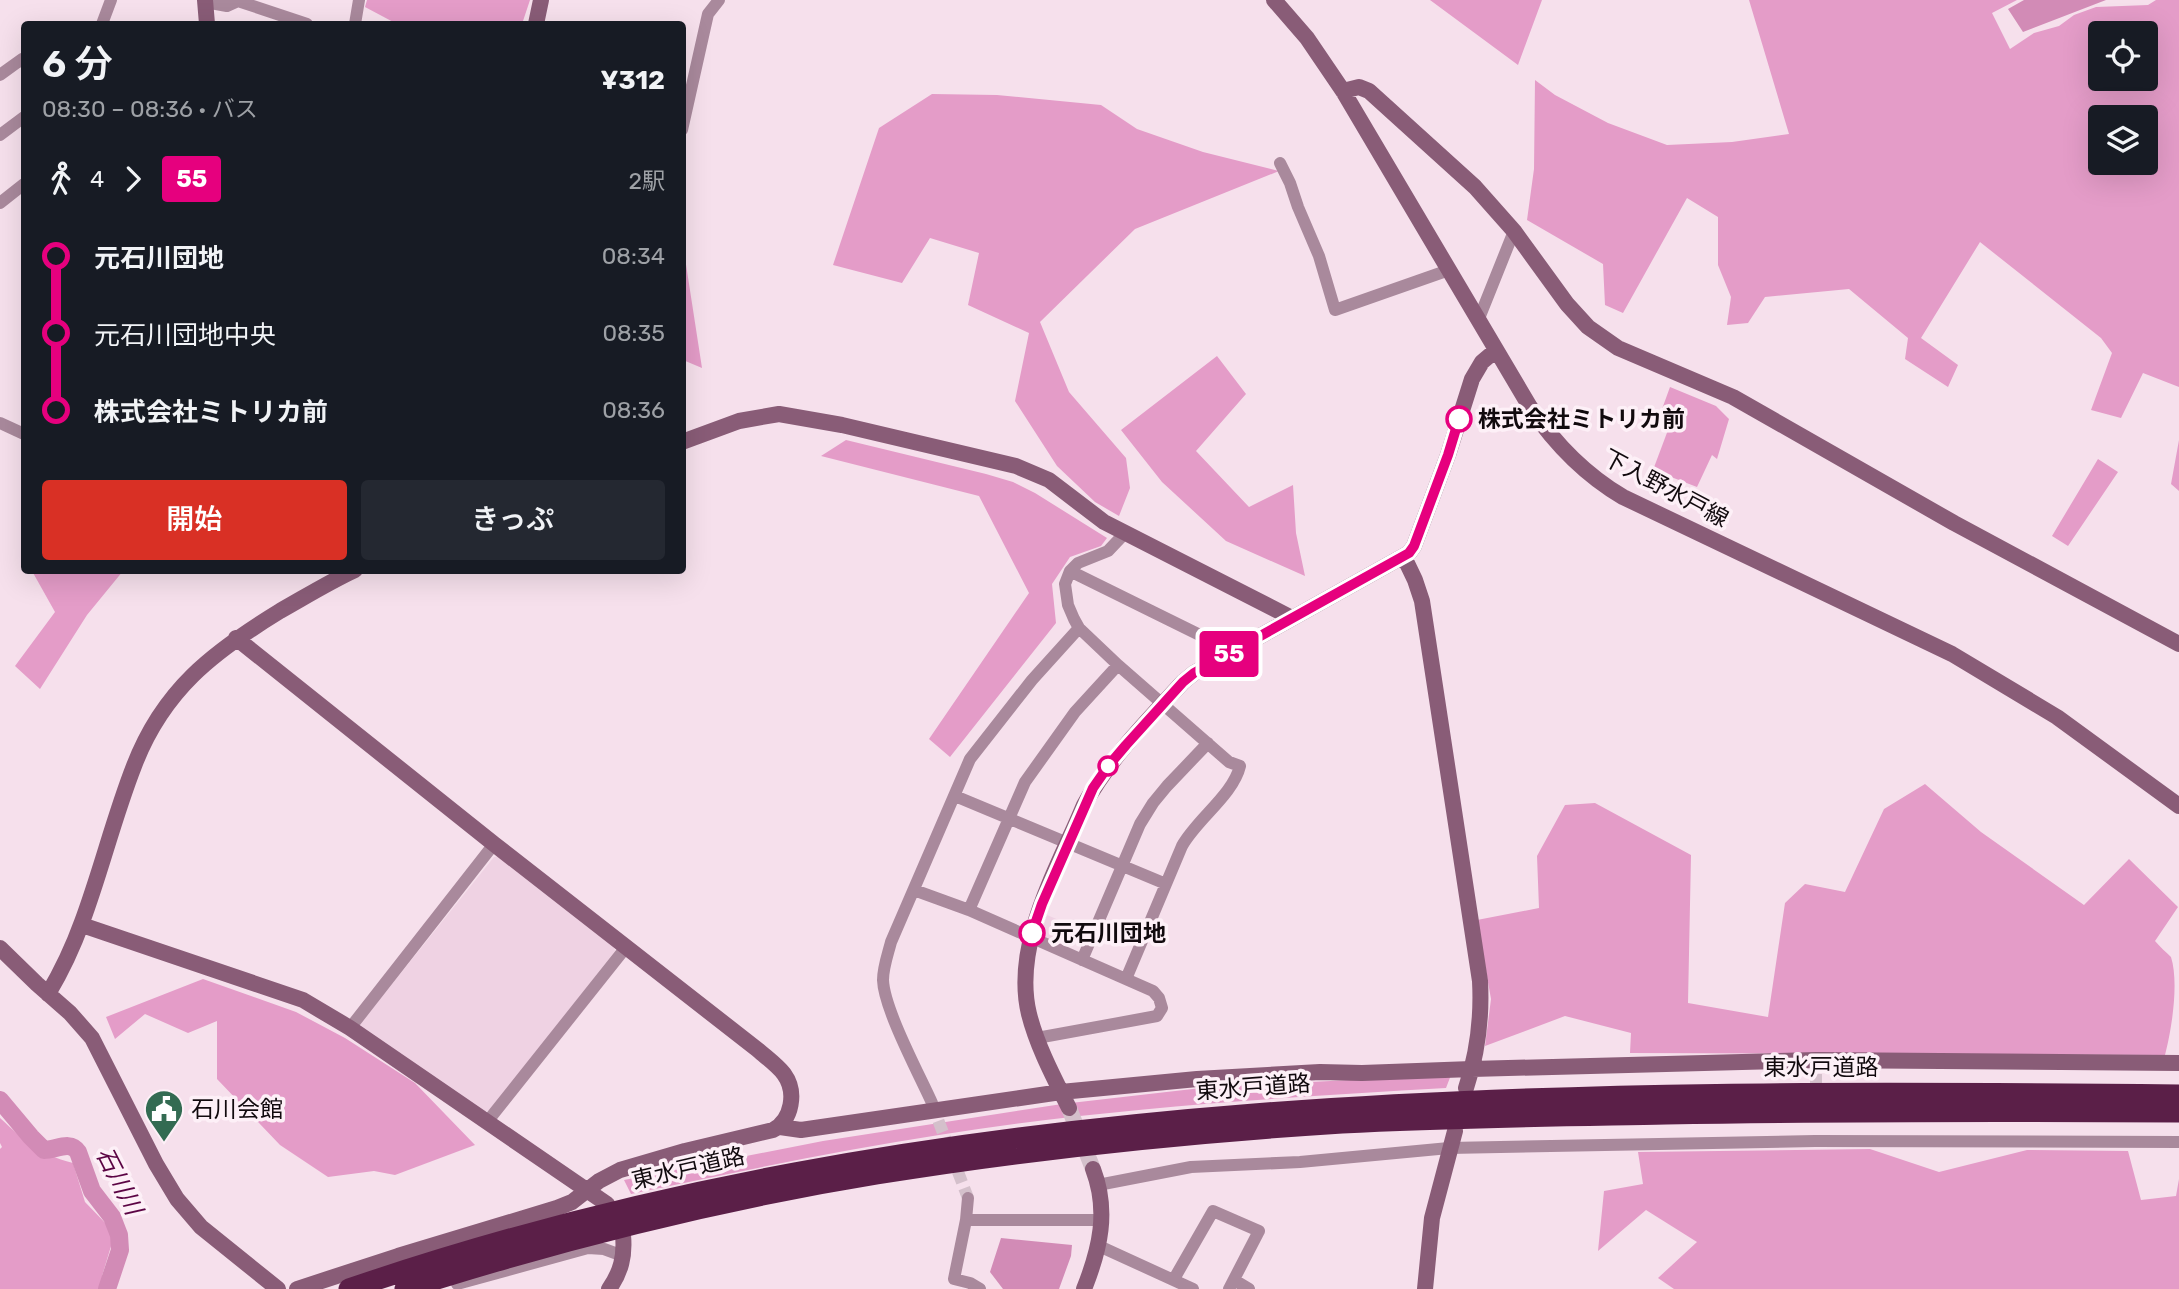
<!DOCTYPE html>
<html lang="ja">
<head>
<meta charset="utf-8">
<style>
  :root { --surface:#171b24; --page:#242831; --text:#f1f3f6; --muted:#9ea1a6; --accent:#d93025 }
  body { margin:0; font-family:Rubik,"Noto Sans JP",sans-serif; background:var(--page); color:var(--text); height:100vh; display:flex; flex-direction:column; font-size:26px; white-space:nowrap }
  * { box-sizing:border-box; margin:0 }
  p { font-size:23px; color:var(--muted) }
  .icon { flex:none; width:38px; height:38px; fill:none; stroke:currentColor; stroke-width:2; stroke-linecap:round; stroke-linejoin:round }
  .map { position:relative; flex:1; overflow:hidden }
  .panel { position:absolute; left:21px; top:21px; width:665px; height:553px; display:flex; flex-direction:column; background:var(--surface); border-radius:7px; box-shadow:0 7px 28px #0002 }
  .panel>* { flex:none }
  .badge { padding:0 14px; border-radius:5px; font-size:24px; line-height:46px }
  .buttons { position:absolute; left:2088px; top:21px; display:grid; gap:14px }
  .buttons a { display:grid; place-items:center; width:70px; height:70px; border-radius:7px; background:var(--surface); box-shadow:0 7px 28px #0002; font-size:35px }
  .map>.badge { position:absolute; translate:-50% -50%; box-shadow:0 0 0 4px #fff }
  .legs { display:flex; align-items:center; gap:10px; height:77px; padding:0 21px; font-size:23px }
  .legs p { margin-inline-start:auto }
  .summary { display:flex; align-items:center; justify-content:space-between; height:119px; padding:0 21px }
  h1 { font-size:38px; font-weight:600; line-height:52px }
  .action { display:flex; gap:14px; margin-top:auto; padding:14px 21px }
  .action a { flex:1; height:80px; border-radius:7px; background:var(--accent); color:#fff; font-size:28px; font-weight:600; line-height:80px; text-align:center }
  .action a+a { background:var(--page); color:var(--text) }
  ul { padding:0 21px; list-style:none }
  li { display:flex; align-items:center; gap:24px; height:77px; font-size:26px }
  li i { display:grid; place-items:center; width:10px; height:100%; margin:0 9px; background:currentColor }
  li i::after { content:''; width:18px; height:18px; margin:-9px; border:5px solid; border-radius:50%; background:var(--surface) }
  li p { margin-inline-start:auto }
  li:first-child i { background:linear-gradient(#0000 50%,currentColor 0) }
  li:last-child i { background:linear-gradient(currentColor 50%,#0000 0) }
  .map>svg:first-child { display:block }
</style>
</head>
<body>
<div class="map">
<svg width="2179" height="1289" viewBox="0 0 2179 1289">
  <rect width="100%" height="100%" fill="#f6e0ec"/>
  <path fill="#efd2e3" d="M502 856 613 944 615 951 491 1110 482 1112 363 1032 360 1024 494 857Z
    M1047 915 1066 923 1056 945 1040 938Z"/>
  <path fill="#e49cc8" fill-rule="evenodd" d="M367 0H530L522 24H397L365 7Z
    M1430 0H1542L1518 65Z
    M1749 0H2017L1992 13 2010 49 2034 33 2059 26 2074 15 2096 7 2148 5 2156 0H2179V387L2143 373 2121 418 2091 410 2112 353 2101 338 1980 242 1921 338 1958 365 1948 387 1905 359 1908 338 1849 289 1765 297 1748 323 1727 325 1731 297 1718 265V217L1687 198 1623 313 1605 305 1603 264 1527 220 1534 169 1535 80 1555 95 1608 123 1667 145 1732 142 1789 134ZM2100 33H2146V79H2100ZM2100 117H2146V163H2100Z
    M932 94 997 95 1101 105 1137 129 1203 152 1279 171 1135 229 1040 322 1069 392 1126 458 1130 488 1119 516 1095 502 1057 466 1015 401 1029 333 968 305 979 253 930 238 902 283 833 265 879 128Z
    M682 257 685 258 702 368 683 360Z
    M1217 356 1246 394 1196 451 1249 507 1293 485 1296 533 1305 576 1226 541 1162 482 1121 430Z
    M1670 387 1716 406 1729 419 1717 459 1712 455 1697 487 1653 470 1674 414 1662 409Z
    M846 440 986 474 1013 482 1035 493 1107 538 1101 546 1070 557 1052 584 1056 623 950 757 929 739 1029 593 979 496 821 456Z
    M2179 440V491L2171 484Z
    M2098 459 2118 472 2068 546 2052 536Z
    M32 571H123L87 615 40 689 15 666 55 612Z
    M1925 784 1981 832 2084 905 2129 859 2178 907 2155 941C2160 947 2166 952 2171 957 2179 982 2172 1028 2165 1055L1630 1053 1631 1033 1565 1016 1485 1046 1491 999 1477 920 1539 908 1537 856 1565 805 1595 803 1691 855 1688 1003 1768 1017 1785 903 1805 884 1845 892 1884 809Z
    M203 979 296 1012 345 1038 415 1083 475 1145 395 1175 374 1171 328 1177 280 1145 217 1079V1021L188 1033 145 1014 115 1039 106 1017Z
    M1451 1075 1446 1088C1276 1098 1107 1108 939 1135 835 1151 733 1173 631 1194L624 1180 823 1141 1062 1104 1210 1087Z
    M0 1118C26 1142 38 1154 73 1163L85 1202 115 1233 102 1276V1289H0V1149L2 1147 0 1143Z
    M1870 1149 1939 1172 2027 1150 2128 1151 2141 1200 2176 1196 2179 1179V1289H1674L1658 1278 1697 1242 1646 1210 1598 1251 1604 1191 1643 1184 1638 1152Z"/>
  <path fill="#d28bb6" d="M2024 0H2106L2023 32 2008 9Z
    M1001 1238 1072 1245 1071 1256 1059 1289H1003L990 1272Z"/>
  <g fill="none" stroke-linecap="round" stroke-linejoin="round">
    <path stroke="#d28bb6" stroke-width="18" d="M0 1100 31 1137 44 1150C56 1150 70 1140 78 1152L92 1191 112 1217 119 1235 120 1250 107 1289"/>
    <path stroke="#d4c0cb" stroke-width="12" stroke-dasharray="12 6" stroke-linecap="butt" d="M1816 1074V1127
      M932 1104 968 1198"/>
    <path stroke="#d4c0cb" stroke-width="16" stroke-dasharray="16 8" stroke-linecap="butt" d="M1069 1108 1093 1169"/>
    <path stroke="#a9899c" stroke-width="12" d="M205 2 227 6 238 1 307 24
      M102 24 111 0
      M355 24 359 0
      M0 75 22 59 24 62
      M682 130 708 14 719 0
      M0 135 24 117
      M1280 163 1290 183 1298 207 1319 256 1335 310 1449 270
      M0 203 24 184
      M1478 321 1514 231
      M0 423 24 434
      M1126 532 1108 551 1078 563 1070 571 1065 584 1068 605 1074 619 1079 628 1118 665 1229 762 1240 766C1233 795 1197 819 1182 846L1126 979
      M1070 571 1216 643 1228 654
      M955 796 1166 884
      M914 890 969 910 1153 991 1159 998 1162 1008 1157 1016 1037 1038
      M969 910 1025 782 1075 712 1118 665
      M1082 960 1140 824 1153 803 1167 786 1208 743
      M350 1028 494 844
      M932 1103C919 1074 884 1009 883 980 883 967 888 954 891 942L970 759 1032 680 1079 628
      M487 1122 627 946
      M1098 1185 1191 1167 1300 1162 1449 1148 1815 1141 2179 1142
      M968 1198 966 1220 954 1279 970 1283 980 1289
      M966 1220H1101
      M1099 1246 1193 1289
      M1174 1279 1213 1211 1259 1231 1229 1289
      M1234 1280 1249 1289
      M457 1284 588 1248 604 1249 623 1256"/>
    <path stroke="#895c77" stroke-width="16" d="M205 0 207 24
      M1274 0 1307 38 1343 91 1530 407C1555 444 1584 474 1623 497L1952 654 2057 717 2179 806
      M536 24 541 0
      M1343 91 1359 87 1369 91 1475 187 1514 231 1567 304 1588 327 1618 348 1733 397 1954 523 2179 644
      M682 442 739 421 779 414 842 425 1016 466 1049 480 1104 522 1292 618
      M1404 557 1415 580 1422 601 1480 981C1482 1019 1478 1052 1466 1088
      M236 638 494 844 758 1050C767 1058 777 1065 784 1074 797 1092 792 1120 773 1130L685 1151 620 1170 599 1181 572 1202 557 1208 398 1256 297 1289
      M82 925 303 1000 350 1028 607 1204
      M0 948 37 984 70 1013 92 1038 156 1164 177 1199 201 1227 278 1289
      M48 994C61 972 73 947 82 922 101 871 114 817 134 766 163 690 213 652 280 611 305 597 329 582 355 570
      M1069 1108C1054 1078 1037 1046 1029 1014 1012 944 1058 868 1084 805 1110 758 1147 721 1183 682L1194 673 1409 553 1414 546 1448 455 1472 379 1482 362 1495 351
      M780 1127 801 1130 1061 1092 1197 1079 1320 1072 1362 1073 1472 1069 1816 1060 2179 1063
      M609 1289C621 1272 625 1256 623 1235
      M1084 1289C1100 1249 1109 1211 1093 1169
      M1425 1289 1432 1218 1455 1131"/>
    <path stroke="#5b1f48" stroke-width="21" d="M349 1289C938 1087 1564 1089 2179 1095
      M405 1289C559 1240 717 1200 877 1174 1031 1149 1186 1133 1342 1123 1450 1117 1558 1116 1666 1114 1837 1111 2008 1111 2179 1112"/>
  </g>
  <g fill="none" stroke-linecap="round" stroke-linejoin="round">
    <g stroke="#fff" stroke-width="16">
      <path id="line-1" d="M1032 933 1042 904 1093 788 1109 765 1126 745 1183 682 1194 673 1409 553 1414 546 1448 455 1459 419"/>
    </g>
    <use href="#line-1" stroke="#e6007e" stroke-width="10"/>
  </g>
  <defs>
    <g id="civic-pin" transform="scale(2.0125)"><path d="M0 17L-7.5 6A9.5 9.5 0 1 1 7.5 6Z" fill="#336b52" stroke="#fdf0f7"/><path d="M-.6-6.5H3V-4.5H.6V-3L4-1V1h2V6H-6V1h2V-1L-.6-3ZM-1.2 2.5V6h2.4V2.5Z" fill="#fff"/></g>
  </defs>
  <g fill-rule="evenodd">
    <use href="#civic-pin" x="164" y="1109"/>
  </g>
  <g fill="#fff" stroke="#e6007e" stroke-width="3.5">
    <circle cx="1459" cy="419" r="12"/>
    <circle cx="1108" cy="766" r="9"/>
    <circle cx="1032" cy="933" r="12"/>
  </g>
  <g text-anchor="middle" stroke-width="7" stroke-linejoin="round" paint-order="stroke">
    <g font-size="23" font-weight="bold" fill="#110a0e" stroke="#fdf0f7" text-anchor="start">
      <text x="1478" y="427">株式会社ミトリカ前</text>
      <text x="1051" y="941">元石川団地</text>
    </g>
    <g font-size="23" fill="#110a0e" stroke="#fdf0f7">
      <text transform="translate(1666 488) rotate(28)" y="8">下入野水戸線</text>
      <text x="1821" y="1075">東水戸道路</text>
      <text transform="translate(1253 1087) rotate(-4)" y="8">東水戸道路</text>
      <text transform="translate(688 1168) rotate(-13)" y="8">東水戸道路</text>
    </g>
    <g font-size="23" fill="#110a0e" stroke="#fdf0f7" text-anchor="start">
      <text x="191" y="1117">石川会館</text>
    </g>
    <g font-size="24" font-style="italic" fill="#5b0444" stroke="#fdf0f7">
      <text transform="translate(119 1181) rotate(63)" y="8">石川川</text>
    </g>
  </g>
</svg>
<div class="buttons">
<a><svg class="icon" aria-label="locate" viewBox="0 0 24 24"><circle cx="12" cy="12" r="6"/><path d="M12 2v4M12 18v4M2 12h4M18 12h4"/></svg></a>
<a><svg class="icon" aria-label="layers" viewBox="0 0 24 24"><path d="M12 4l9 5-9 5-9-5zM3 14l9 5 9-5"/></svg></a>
</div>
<b class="badge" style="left:1229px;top:654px;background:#e6007e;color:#fff">55</b>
<section class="panel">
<div class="summary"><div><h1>6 分</h1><p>08:30 – 08:36 · バス</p></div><b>¥312</b></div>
<div class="legs"><svg class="icon" aria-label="walk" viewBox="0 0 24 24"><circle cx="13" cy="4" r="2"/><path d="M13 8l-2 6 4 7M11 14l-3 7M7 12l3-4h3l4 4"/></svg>4<svg class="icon" aria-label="forward" viewBox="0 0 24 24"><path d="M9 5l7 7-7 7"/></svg><b class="badge" style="background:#e6007e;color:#fff">55</b><p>2駅</p></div>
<ul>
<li><i style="color:#e6007e"></i><b>元石川団地</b><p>08:34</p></li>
<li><i style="color:#e6007e"></i><span>元石川団地中央</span><p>08:35</p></li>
<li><i style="color:#e6007e"></i><b>株式会社ミトリカ前</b><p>08:36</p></li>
</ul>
<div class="action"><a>開始</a><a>きっぷ</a></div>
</section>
</div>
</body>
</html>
